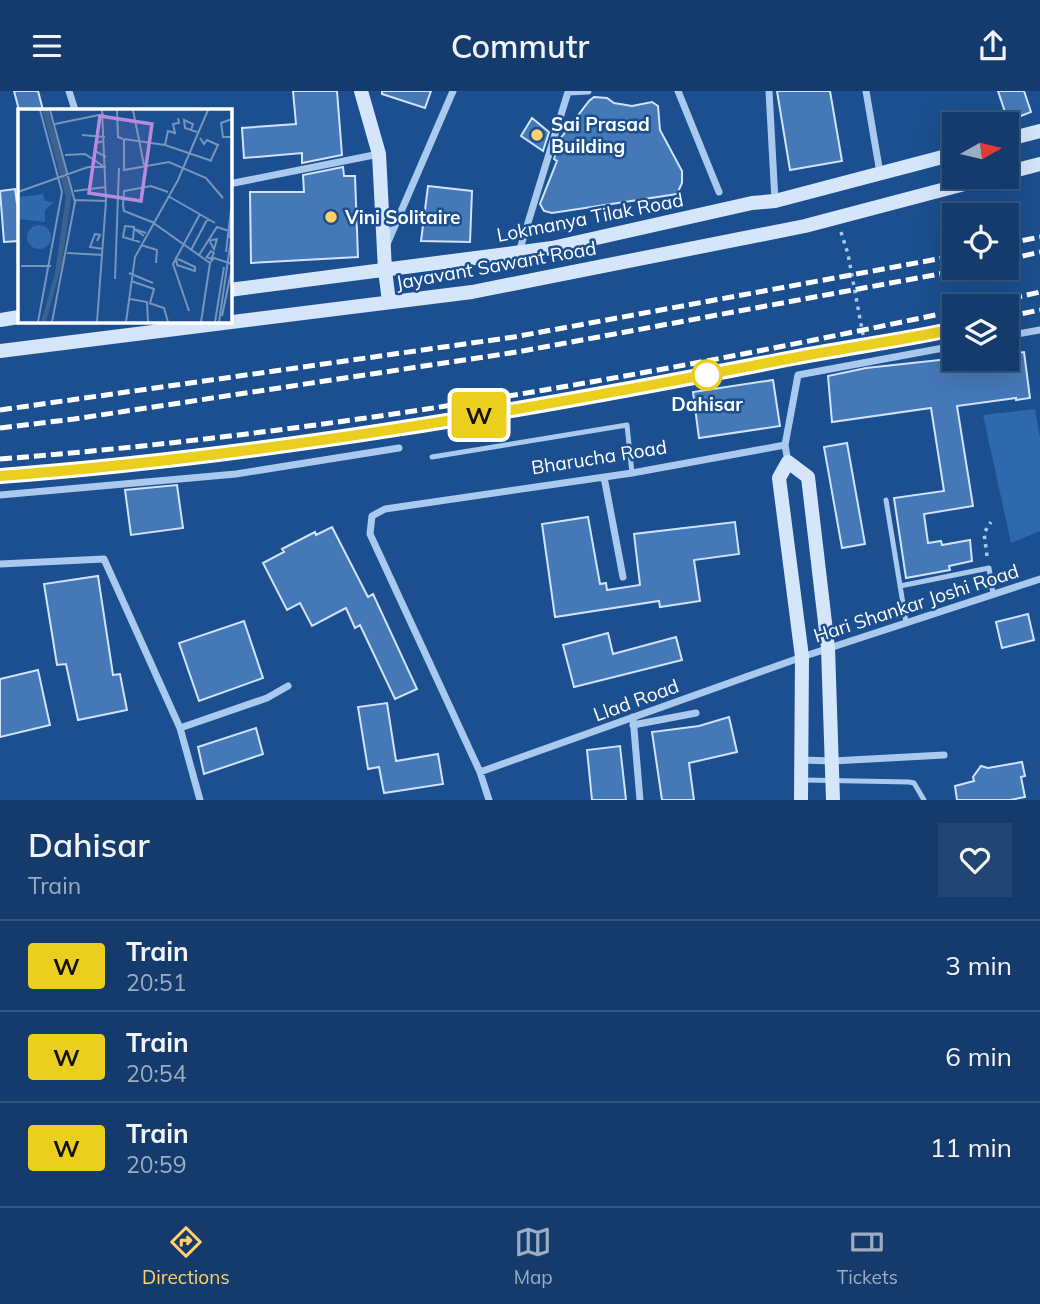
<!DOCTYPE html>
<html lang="en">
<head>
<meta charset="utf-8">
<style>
  :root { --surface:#143b6b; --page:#214673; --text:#f1f3f6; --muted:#9dadc1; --line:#33557e; --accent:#ffd166 }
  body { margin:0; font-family:Mulish,sans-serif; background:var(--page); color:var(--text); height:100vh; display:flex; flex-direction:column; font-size:26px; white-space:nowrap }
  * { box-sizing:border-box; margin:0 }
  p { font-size:23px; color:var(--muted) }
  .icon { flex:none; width:38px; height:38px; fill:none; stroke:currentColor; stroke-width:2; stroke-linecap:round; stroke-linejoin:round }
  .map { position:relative; height:709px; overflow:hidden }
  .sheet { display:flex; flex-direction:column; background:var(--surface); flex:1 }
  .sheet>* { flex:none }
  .badge { padding:0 14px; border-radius:5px; font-size:24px; line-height:46px }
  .needle { width:46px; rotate:82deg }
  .fabs { position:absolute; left:942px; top:21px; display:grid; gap:14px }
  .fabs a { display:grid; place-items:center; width:77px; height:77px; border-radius:0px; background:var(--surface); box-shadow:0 7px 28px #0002,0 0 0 2px var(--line); font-size:35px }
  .map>.badge { position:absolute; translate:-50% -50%; box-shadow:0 0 0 4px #fff }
  .round { display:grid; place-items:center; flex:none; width:74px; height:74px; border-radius:0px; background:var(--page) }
  .overview { display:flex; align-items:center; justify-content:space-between; height:119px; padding:0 28px }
  h1 { font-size:33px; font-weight:600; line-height:52px }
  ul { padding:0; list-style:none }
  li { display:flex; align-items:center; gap:21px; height:91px; padding:0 28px; border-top:2px solid var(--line) }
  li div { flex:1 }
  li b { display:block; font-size:26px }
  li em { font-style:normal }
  li .badge { min-width:77px; font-weight:700; text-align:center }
  header { display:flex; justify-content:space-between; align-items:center; height:91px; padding:0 28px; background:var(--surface); font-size:32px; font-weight:600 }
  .tab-bar { display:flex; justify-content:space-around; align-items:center; height:98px; border-top:2px solid var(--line); background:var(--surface); font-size:19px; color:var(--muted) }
  .tab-bar a { display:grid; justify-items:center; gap:4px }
  .tab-bar .active { color:var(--accent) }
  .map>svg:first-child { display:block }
</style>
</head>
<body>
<header><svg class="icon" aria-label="menu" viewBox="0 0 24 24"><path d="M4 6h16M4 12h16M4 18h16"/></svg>Commutr<svg class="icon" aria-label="share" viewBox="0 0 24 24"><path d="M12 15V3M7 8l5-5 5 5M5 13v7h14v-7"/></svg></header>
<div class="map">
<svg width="1040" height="709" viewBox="0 0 1040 709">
  <rect width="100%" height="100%" fill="#1b4f8f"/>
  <path fill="#2e69ad" d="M1035 318 1040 347V440L1011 452 983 324Z"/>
  <path fill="#4478b7" stroke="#cfe3fa" stroke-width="2" d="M14 0H38L43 19H19Z
    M293 0H337L342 64 302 72V62L244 67 242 37 296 33Z
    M382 0H431L425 17 382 3Z
    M777 0H830L842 70 790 79Z
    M998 0H1024L1031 21 1008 30Z
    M594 6 607 7 614 12 632 15 652 11 658 15 660 39 682 80V92L677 103 552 122 544 120 540 113 557 70 554 68 560 48 589 10Z
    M532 27 549 41 543 60 521 45Z
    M343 76 344 85H355L358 166 251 172 250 101H304L303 84Z
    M428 95 472 100 470 151 421 150Z
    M15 98 17 113H19V150L4 151 0 100Z
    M1024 261 1030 307 1016 309V307L957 315 973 415 924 423 928 452 941 450 942 454 970 449 972 470 949 475 950 479 906 487 894 407 944 400 931 317 832 331 828 285 866 277 949 268H1010L1009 263Z
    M773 289 780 335 699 347 693 301Z
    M847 352 865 453 842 457 824 356Z
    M177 394 183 437 131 444 125 399Z
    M588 426 600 493 606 492 607 499 640 494 634 443 735 431 739 463 694 469 700 510 660 516 659 510 555 526 542 433Z
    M332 436 368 506 373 503 417 598 395 608 360 534 355 537 346 517 312 535 300 512 287 519 263 472 284 461 282 458 315 441 316 444Z
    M98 485 113 584 120 583 127 619 78 629 66 573 57 574 44 493Z
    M1028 523 1034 549 1002 557 996 531Z
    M244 530 263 587 199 610 179 552Z
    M608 542 613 563 676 546 682 569 574 596 563 554Z
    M38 579 50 634 0 646V588Z
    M387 612 396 670 438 663 443 693 384 702 379 676 368 678 358 616Z
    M729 626 737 661 689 672 694 709H662L652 641 699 635Z
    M256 637 263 663 204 683 198 656Z
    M620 655 626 709H592L587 659Z
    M1022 671 1025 685 1021 686 1025 706 1010 709H957L955 695 974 690 973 686 981 675 988 677Z"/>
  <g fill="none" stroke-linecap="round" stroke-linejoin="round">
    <path stroke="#a9c9ee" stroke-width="3.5" stroke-dasharray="3.5 5" stroke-linecap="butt" d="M841 141 848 163 866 260
      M987 465 984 442 991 431"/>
    <path stroke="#a9c9ee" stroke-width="5" d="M432 366 627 334 632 382
      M886 409 906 531
      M900 495 989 477 993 503
      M804 689 909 691 914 692 924 709"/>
    <path stroke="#a9c9ee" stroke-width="7" d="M69 0 75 19
      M678 0 719 101
      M769 0 775 110
      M866 0 880 82
      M229 93 379 63
      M387 153 453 0
      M519 161 568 1 588 0
      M1006 245 1040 239
      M785 354 798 284 954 255
      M604 386 623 486
      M0 404 236 383 399 357
      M0 473 104 468 180 637 200 709
      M633 626 640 709
      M633 634 696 622
      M180 637 267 607 288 595
      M802 669 833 670 944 664
      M480 681 802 566 1040 488
      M489 709 480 681 370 443 372 425 385 418 632 382 785 354 788 371"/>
    <path stroke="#d6e6fa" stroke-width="14" d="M361 0 379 63 385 179 389 211
      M1006 49 1040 40
      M1006 82 1040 73
      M229 199 552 157 752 112 775 110 954 63
      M0 229 19 226
      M0 260 472 201 805 135 991 86
      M801 709 802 566 779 387 788 371 808 386 828 557 833 709"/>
    <path stroke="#fff" stroke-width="5" stroke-dasharray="12 5" stroke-linecap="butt" d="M1006 153 1040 146
      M1006 169 1040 161
      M977 215 1040 201
      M1006 226 1040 219
      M0 319 514 246 954 165
      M0 337 74 328 517 261 972 177
      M0 368C321 343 639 287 954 220
      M0 385C264 365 527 319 787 268 842 257 898 250 954 238"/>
  </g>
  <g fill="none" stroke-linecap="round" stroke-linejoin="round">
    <g stroke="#fff" stroke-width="16">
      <path id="line" d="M0 385C264 365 527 319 787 268 842 257 899 250 954 238"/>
    </g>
    <use href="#line" stroke="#ebcf1f" stroke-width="10"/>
  </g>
  <g fill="#ffd166" stroke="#1b4f8f" stroke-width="2.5">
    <circle cx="537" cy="44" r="7"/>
    <circle cx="331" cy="126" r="7"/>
  </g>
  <circle fill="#fff" stroke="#ebcf1f" stroke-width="3.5" cx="707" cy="284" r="14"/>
  <g text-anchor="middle" stroke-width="5" stroke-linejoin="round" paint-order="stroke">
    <g font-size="19" font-weight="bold" fill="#fff" stroke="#1b4f8f" text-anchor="start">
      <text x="551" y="40">Sai Prasad<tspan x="551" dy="22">Building</tspan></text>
      <text x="345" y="133">Vini Solitaire</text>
    </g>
    <g font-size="19" fill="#fff" stroke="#1b4f8f">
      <text transform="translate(590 126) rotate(-11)" y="7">Lokmanya Tilak Road</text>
      <text transform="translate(496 174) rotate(-10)" y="7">Jayavant Sawant Road</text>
      <text transform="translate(599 366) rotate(-9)" y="7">Bharucha Road</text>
      <text transform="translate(916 512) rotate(-18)" y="7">Hari Shankar Joshi Road</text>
      <text transform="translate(636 609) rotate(-20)" y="7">Llad Road</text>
    </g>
    <g font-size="19" font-weight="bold" fill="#fff" stroke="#1b4f8f">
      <text x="707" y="320">Dahisar</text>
    </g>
  </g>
  <g transform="translate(18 18)">
    <rect width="214" height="214" fill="#1b4f8f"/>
    <path d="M25 85 27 92 36 93 27 101V113L0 110 2 88ZM9 128a12 12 0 1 1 24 0a12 12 0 1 1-24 0Z" fill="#2e69ad"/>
    <path d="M24 1H30L54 83 44 154 28 213H23L37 164 48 88Z" fill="#3c6290"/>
    <path fill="none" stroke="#7695bc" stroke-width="2" d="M32 1 57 93 34 213M99 1 100 28 105 30M115 1 126 56M214 10 203 14 205 28H214M37 15 86 5M173 21 175 15 166 11 167 19 179 23M64 26 87 28M182 29 186 35 189 31 200 36 193 51M106 30V61L151 53 188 69 205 89M106 30 147 36 194 52M86 32 78 34 77 42 88 48M147 36 150 22 157 24 155 15 161 14 160 9M47 46 67 45 85 57M56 82 88 78M0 83 70 58H88M150 87 197 114M56 91 89 92M105 97 106 102 134 113 192 154M105 97 106 82 133 77 150 83M126 127 116 120 128 124M211 129 214 108M115 131 116 118 107 117 105 128 122 133M79 132 82 126 77 125 72 138 85 140M190 132 199 130 196 140 192 133M123 136 139 141 138 154M173 141 190 109M208 143 214 92M49 144 85 146M181 146 199 118 211 122M158 148 159 156 177 162V158L160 150M188 149 193 142 196 144 193 150 189 148M192 154 196 149 214 155M3 157H33M111 164 135 174M97 170 101 59M113 172 136 180 132 194M112 190 129 193 130 213M131 194 146 199 150 213M171 202 155 155 182 105M204 207 214 159M20 213 44 83 22 1M79 213 88 92 84 1M108 213 117 148 160 71 190 1M183 213 192 154M197 213 206 158M201 213 214 124"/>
    <path fill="#b68bdc" fill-opacity="0.15" stroke="#b68bdc" stroke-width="3.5" d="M82 7 134 15 123 92 71 84Z"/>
    <rect width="214" height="214" fill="none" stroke="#fff" stroke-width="3.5"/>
  </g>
</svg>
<div class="fabs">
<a><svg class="needle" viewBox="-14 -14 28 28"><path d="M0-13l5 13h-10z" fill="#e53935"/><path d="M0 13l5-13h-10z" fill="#9dadc1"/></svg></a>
<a><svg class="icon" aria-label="locate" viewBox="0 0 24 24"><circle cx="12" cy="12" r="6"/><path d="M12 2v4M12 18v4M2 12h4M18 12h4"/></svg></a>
<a><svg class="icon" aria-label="layers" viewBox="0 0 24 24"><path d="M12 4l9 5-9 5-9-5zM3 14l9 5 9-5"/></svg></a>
</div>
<b class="badge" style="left:479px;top:324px;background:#ebcf1f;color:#111">W</b>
</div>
<section class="sheet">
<div class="overview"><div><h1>Dahisar</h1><p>Train</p></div><a class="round"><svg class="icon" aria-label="heart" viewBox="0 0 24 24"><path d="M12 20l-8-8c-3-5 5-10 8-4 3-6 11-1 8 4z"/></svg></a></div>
<ul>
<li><span class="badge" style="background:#ebcf1f;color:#111">W</span><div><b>Train</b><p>20:51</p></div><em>3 min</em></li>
<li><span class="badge" style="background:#ebcf1f;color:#111">W</span><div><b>Train</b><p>20:54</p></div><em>6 min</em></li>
<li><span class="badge" style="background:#ebcf1f;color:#111">W</span><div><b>Train</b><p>20:59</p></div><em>11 min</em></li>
</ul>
</section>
<nav class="tab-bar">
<a class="active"><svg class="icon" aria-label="directions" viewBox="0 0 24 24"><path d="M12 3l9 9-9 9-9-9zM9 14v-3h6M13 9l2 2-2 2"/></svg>Directions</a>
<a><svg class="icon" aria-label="map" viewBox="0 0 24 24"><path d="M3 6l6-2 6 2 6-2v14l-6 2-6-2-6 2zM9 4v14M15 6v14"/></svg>Map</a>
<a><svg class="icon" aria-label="tickets" viewBox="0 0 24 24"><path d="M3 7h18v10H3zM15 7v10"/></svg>Tickets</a>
</nav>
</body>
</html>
